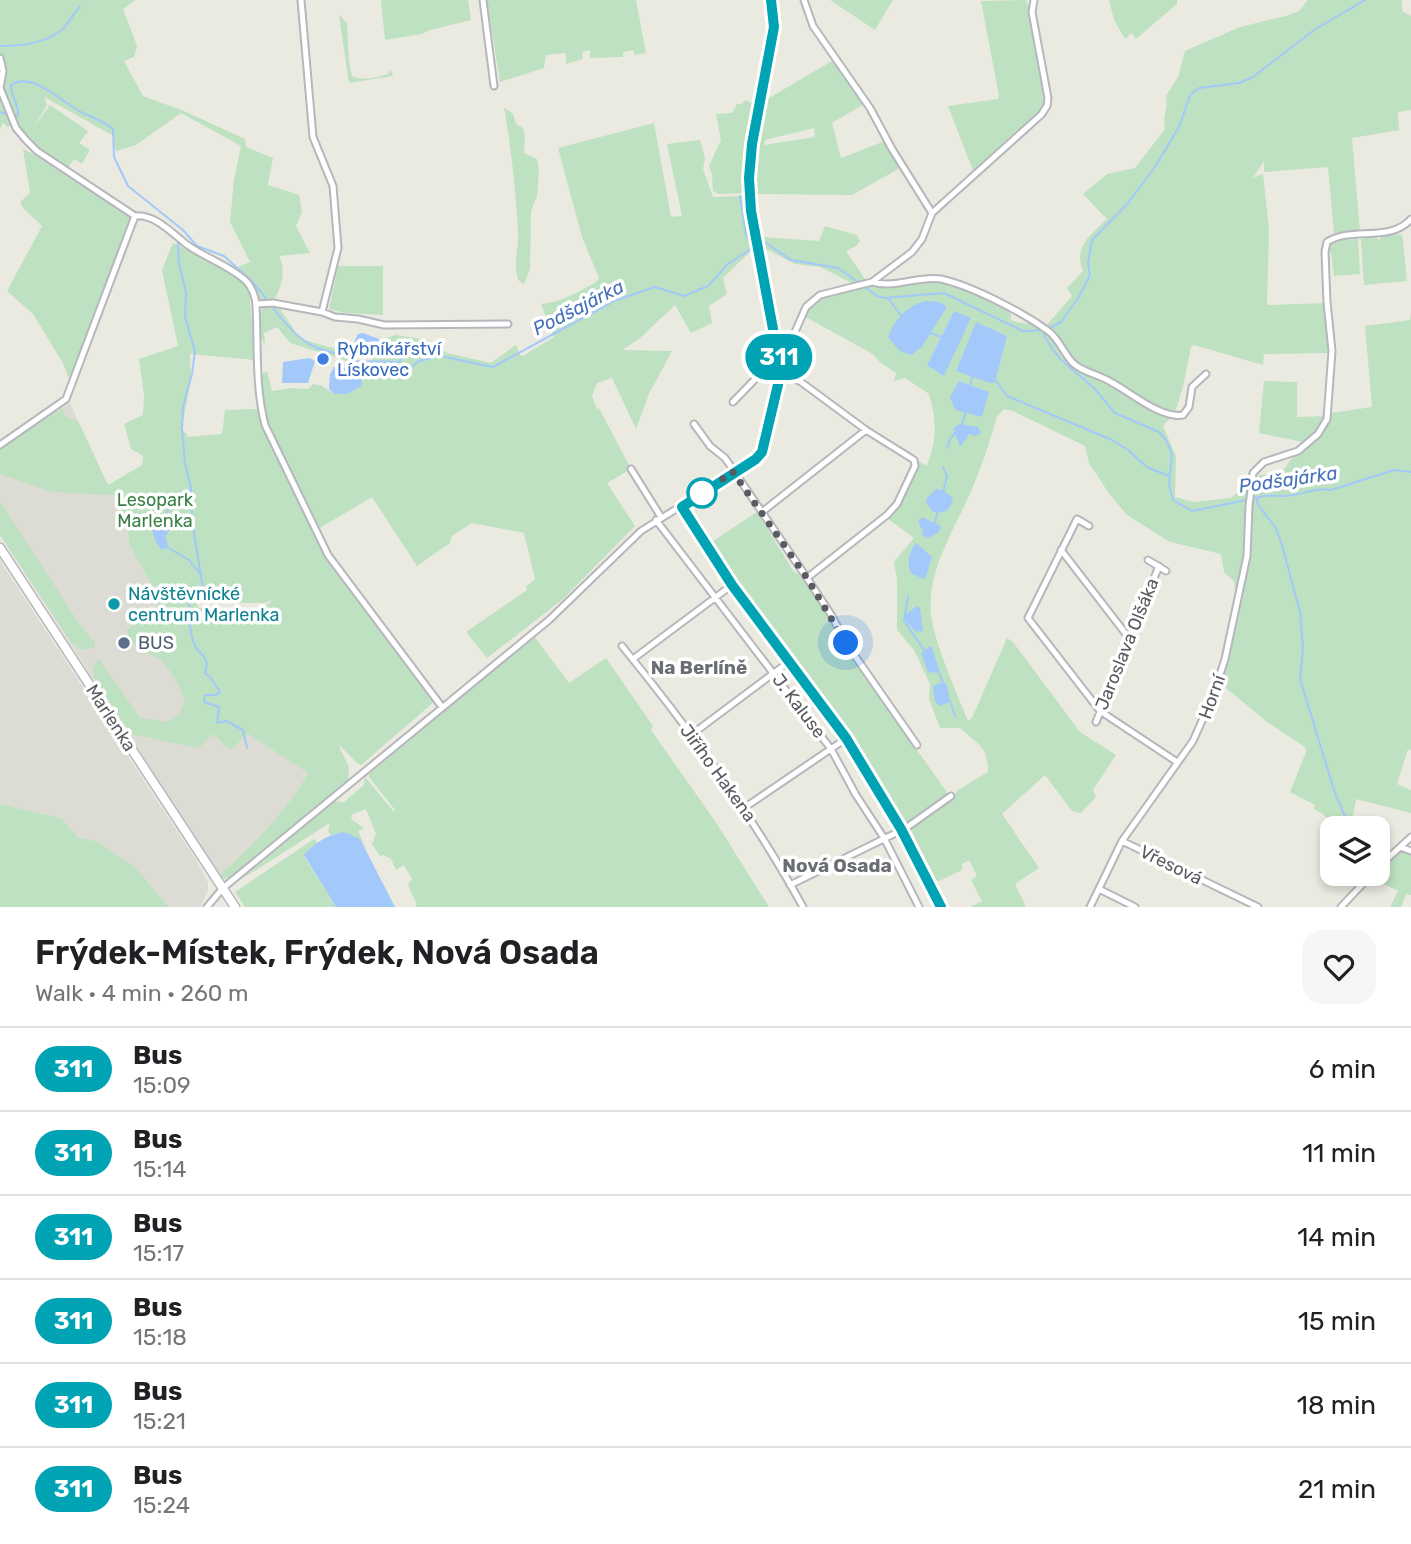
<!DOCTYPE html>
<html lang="en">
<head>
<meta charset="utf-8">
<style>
  :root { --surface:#fff; --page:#f6f6f6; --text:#202124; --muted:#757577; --line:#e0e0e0 }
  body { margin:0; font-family:Rubik,sans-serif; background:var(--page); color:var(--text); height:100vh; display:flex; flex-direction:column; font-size:26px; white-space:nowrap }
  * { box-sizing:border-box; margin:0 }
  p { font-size:23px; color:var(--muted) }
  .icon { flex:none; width:38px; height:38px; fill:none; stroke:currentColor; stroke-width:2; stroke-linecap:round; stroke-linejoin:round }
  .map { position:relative; height:907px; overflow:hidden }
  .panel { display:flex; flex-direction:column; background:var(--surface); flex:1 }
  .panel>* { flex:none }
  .badge { padding:0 14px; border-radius:23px; font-size:24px; line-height:46px }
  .fabs { position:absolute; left:1320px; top:816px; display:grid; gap:14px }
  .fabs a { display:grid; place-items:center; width:70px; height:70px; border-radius:14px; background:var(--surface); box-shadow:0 4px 10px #0003; font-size:35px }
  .you { position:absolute; width:35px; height:35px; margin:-18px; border:5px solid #fff; border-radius:50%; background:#1a73e8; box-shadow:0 0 0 10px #1a73e833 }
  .map>.badge { position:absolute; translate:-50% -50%; box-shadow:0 0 0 4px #fff }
  .round { display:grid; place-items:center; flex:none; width:74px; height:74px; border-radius:21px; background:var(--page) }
  .summary { display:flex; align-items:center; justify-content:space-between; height:119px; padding:0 35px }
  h1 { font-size:33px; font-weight:600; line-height:52px }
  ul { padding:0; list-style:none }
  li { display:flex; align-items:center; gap:21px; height:84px; padding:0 35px; border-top:2px solid var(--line) }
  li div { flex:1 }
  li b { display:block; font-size:26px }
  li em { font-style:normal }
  li .badge { min-width:77px; font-weight:700; text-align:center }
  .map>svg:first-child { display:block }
</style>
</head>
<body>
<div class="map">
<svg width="1411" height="907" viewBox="0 0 1411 907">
  <rect width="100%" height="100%" fill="#ebeae0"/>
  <path fill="#dcdbd4" d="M70 403 127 528 130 546 154 589 152 591 158 605 126 630 146 653 161 660 175 678 193 719 206 740 213 734H248L308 773 296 794 262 837 220 875 0 535V448Z
    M0 561 196 860 208 883V890L200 907H169L134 866 96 841 79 838 61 818 0 804Z"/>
  <path fill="#bde1c1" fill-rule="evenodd" d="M0 0H135L123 9 137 46 134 57 124 61 143 96 184 111 245 139 246 147 273 158 268 185 299 195 302 212 296 226 310 253 279 256C287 272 281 288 272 304L279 307 300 339 351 353 347 361 290 343 277 327 264 333 265 346 261 337 258 335 257 318 262 309 250 282 238 267 250 262 230 222 234 180 241 146 181 113 136 145 116 151 112 135 44 97 47 105 34 127 50 105 88 131 79 143 90 150 82 164 74 159 67 169 41 152 23 134 18 124 7 127 3 123 0 129Z
    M381 0H468L471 20 430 30 422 34 385 40Z
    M487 0H636L646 53 635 55 633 50 623 52V57L590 58V50L582 52 583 59 566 64V53L546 55 544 68 500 82Z
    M830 0H893L875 30Z
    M1026 0 1030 9 1044 103 1037 116 974 173 948 106 998 99 999 96 981 1Z
    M1109 0H1177V4L1136 39 1132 33 1125 39 1114 20Z
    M1308 0H1402V11L1411 16V110L1398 112 1399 130 1352 138 1360 232 1334 233 1328 167 1264 172V161L1253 178 1263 174 1269 229 1267 305 1325 303 1329 353 1264 354 1263 365 1194 345 1191 347 1183 387 1175 412 1152 404 1102 373 1103 376 1172 416 1163 426 1176 456 1175 497 1194 502 1231 498 1259 475 1281 474 1303 442 1259 433 1264 381 1297 382V417L1330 416 1331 413 1372 407 1365 326 1410 320 1411 313V750L1408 749 1397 784 1411 790V813L1356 799 1353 815 1348 823 1358 828H1337L1322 813 1314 809 1315 805 1290 792 1306 752 1305 747 1267 722 1220 683 1239 615 1234 581 1224 572 1221 554 1170 542 1127 515 1110 495 1089 463 1085 446 1013 411 1004 409 997 417C989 444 980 472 968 498 952 533 927 573 931 614 934 643 957 693 968 721L972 718 1007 638 1013 642 1080 732 1116 755 1093 790 1096 797 1081 813 1072 811 1045 775 1002 814 1039 868 1015 884 1026 907H970L982 901 971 880 977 876 969 860 962 864V870L939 881 935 880 909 828 951 799 958 790 988 772C988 746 978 744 960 728H940L929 699 930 684 914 650 897 630V579L894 562 914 538 887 518 903 498 919 461 927 466C937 437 937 424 929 394L905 378 894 381 896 373 881 363 871 353 802 315 817 298 851 288 850 282 820 267 795 264 764 248 762 237 819 241 825 226 857 235 860 241 856 246 846 251 865 279 872 282 892 283 939 277 991 297 996 304 1011 311V320C1023 325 1034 323 1047 325L1072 296 1067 288 1083 271C1073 246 1091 235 1107 219L1083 194 1107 174 1135 168 1165 129C1162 116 1169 106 1166 96L1178 77 1185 51 1240 27 1286 16 1299 11ZM954 311 970 319 944 375 927 365ZM976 323 1007 336 956 371ZM959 381 989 392 981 417Z
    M339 15 347 23 349 62 352 76C362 81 379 78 389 73L390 68 393 76 349 83Z
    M832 61 864 104 832 123 841 158 885 141 900 168 852 195 754 194 757 148 764 101ZM814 128 815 137 764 145 765 140Z
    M745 100 755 104 745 162 746 193 718 194 713 191 712 175 709 166 721 140 716 114 732 113 737 104H742Z
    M504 107 513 114 516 124 523 128 525 136 524 153 537 159 539 172 537 196 531 211 530 269 524 284 518 280C513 261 519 249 518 232 516 190 511 148 504 107Z
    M654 123 671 217 682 216 667 144 700 140 705 158 703 169 713 197 745 196 755 247 723 278 727 294 709 306 712 323 691 333 675 305 639 339 622 350 672 351 649 394 636 429 612 378 597 383 592 396 597 409 599 408 631 469 607 483 635 526 563 599 487 658 466 632 527 590 526 587 535 579 524 533 472 523 452 536 450 543 417 566 372 497 320 528 264 416 260 376 267 371 272 391 293 388 308 389 313 384 322 386 334 394 363 379V369L370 363 384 339 396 335 428 340 447 353 491 363 516 345 520 355 523 356 554 337 541 304C562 302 578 292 596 282L599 278 582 237 558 148Z
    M23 149 51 163 129 214 131 221 105 284 74 372 69 379 63 363 33 314 7 291 42 226 24 209 20 202 30 193Z
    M1399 234 1402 235 1403 240 1407 281 1364 285 1361 239 1375 237 1379 240 1382 236Z
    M1358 239 1360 274 1334 276 1331 253 1328 252V245L1337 240Z
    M173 243C198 255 231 267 249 289L255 360 190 354 191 378 182 428 188 437 222 434 225 410 258 409 264 429 326 557 435 701 361 765 358 764 338 744 349 767 348 780 235 875 224 879 220 875C254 844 286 813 308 773L248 734 230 750 213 734 199 748 130 734 94 677 93 668 99 659 140 718 167 722 179 714 185 701 175 678 161 660 146 653 132 642 126 630 158 605 152 591 154 589 130 546 127 528 113 495 53 492 0 474V448L62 408 66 417 78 421 108 485 142 465 143 456 131 449 124 424 143 415 144 395 139 359 178 346 162 270ZM273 600 262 609 199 608 195 602 263 603Z
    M338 266H383V315L345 313 329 309Z
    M0 501 78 622 92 640 95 638V647L81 650 71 642 0 535Z
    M757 512 794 572 798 574 826 609 905 733 946 791 947 797 905 826 829 707 710 543Z
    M534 636 569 683 606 658 653 726 651 730 717 824 769 907H414L417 905 408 885 412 879 404 865 396 870 391 859 383 855 380 856 372 844 376 834 366 809 351 815 352 820 364 828 358 831 368 853 360 839 337 833 331 835 328 832 330 823 242 879 333 801 344 802 364 785 365 777 394 812 395 810 369 777V774Z
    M0 804 61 818 79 838 96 841 134 866 169 907H0Z
    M314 839 318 843 306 853 305 858 336 907H245L235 892Z
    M1400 851 1411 855V895L1406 894 1401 907H1390L1398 891 1372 879Z"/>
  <path fill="#a2c9f9" d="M925 301 940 302 947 307 922 347 911 355 900 351 888 337C894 320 907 306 925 301Z
    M954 311 971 318 944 376 927 365Z
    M976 322 1007 336 995 382 990 383 956 371Z
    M363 333 379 339 377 349 367 353 354 352 352 347 358 334Z
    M309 358 315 361 308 383H282L283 362Z
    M334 367 363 369 361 386 347 394H334L329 389 330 374Z
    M959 381 989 392 982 417 955 410 950 397Z
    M959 424 978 427 981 433 976 436 969 434 962 445 960 446 953 429Z
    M936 489 943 490 953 498C950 510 946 514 933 512L926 502 927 498Z
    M160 517 168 520 172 526 165 537 168 546 162 550C155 542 150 531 153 521Z
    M922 517 941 526 939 532 928 538 922 535 923 531 918 522Z
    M916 543 932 557 926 577 923 579C920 577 913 575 911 573 906 564 910 549 916 543Z
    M917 606 920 608 923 631 916 632 905 620 904 616Z
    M929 647H932L940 673 928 672 921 653Z
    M943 682 947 685 950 702 940 706 935 702 933 686Z
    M344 832 360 839 395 907H336L304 855C314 843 329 834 344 832Z"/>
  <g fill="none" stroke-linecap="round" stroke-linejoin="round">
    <path stroke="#a2c9f9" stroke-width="2" d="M0 46C21 46 53 43 67 24 72 18 73 13 80 7
      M0 112 9 115
      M14 117 18 115C19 104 11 96 11 85 32 71 61 101 79 111 90 117 103 120 113 129L114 157 128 186 183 230 197 246 224 256 253 282 268 301
      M740 196 746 236 753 244
      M178 242 179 264 186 292 185 317 195 351 192 374 183 407 182 430 185 463 191 488 192 521 203 589C200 594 194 596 191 600 187 608 191 636 194 644 199 656 211 655 205 673L211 678 220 692 216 695H205L204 702 219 707 217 723 226 721 243 730 247 748
      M759 243H766L791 260 838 268 859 283
      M863 286 877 296 884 298 944 293 1023 331 1043 330 1045 338 1060 359 1094 388 1115 413 1159 432 1166 440 1172 454 1169 484 1173 500 1192 511 1247 500
      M889 299 902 317
      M271 305C282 320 299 340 315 347 327 353 342 352 352 361L400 362 404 348 409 342H415L440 356 493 367 614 301 655 287 684 296 708 286 728 264 748 251 754 244
      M1050 328 1061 322 1079 297 1090 275 1088 263 1092 240 1128 203 1155 167 1180 125 1190 95 1199 88 1239 83 1253 77 1314 30 1365 0
      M930 333 942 337
      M361 372 408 370 419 361 439 356
      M996 381 1007 396 1112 440 1128 450 1147 467 1169 476
      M970 388 972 376
      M962 425 966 410
      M947 448 950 439 956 432
      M943 492 947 476 943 467
      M1253 499C1269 494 1270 496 1286 496 1302 495 1315 487 1331 490L1394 470 1411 472
      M1257 499 1258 505 1276 528 1282 545 1300 612 1303 648 1300 679 1335 793 1350 828
      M165 517C170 504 176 493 190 490
      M935 522 938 511
      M167 547 189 560 200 574
      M908 596 904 621 924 650
      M939 672 943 683
      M950 701 955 716"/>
    <g stroke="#b6b7bc" stroke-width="9">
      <path id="minor" d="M483 0 494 86
        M804 0 813 26 870 108 892 149 932 213
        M0 58 3 71 0 88 16 128 26 140 37 151 135 216C155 214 172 233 186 244 205 258 229 265 246 281 252 287 256 298 256 306 258 345 255 386 265 425L328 555 442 707
        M872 282C895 289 919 275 941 279 972 286 1020 311 1047 330 1059 338 1063 353 1073 363 1082 372 1100 375 1111 382 1130 392 1161 419 1183 415L1189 407 1192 387 1206 374
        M257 304 273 303 322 312 338 248 333 186 313 137 301 0
        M322 312 335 317 358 319 384 325 508 324
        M781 372 801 382 866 430 914 460 915 466 897 504 887 515 807 578
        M733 402 764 370 780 366 806 307 820 295 872 282 912 252 922 239 932 213 1041 115 1047 106 1048 98 1032 12 1034 0
        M694 424 710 446 725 458 807 578 832 616 846 643 917 745
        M0 445 66 399 135 216
        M631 469 661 517
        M682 507 732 585 847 738 901 829 941 907
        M762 512 866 430
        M656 520 831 749 856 795 884 838 919 907
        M1089 526 1077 519 1028 618 1100 711 1177 762
        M1061 550 1129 638
        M1148 560 1166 571
        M622 646C689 728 752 814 803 907
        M633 659 732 585
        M1096 722 1159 566
        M691 735 790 661
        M744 808 847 738
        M1122 841 1258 907
        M1400 847 1411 851
        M1377 868 1411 837
        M790 885 906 828 951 796
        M1099 889 1135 907
        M207 907 223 888 549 620 641 531 756 459 762 452 781 372 750 206 749 170 753 137 774 27 771 0
        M1090 907 1122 841 1193 741 1213 696 1225 659 1247 556 1249 506 1253 473 1264 462 1298 451 1318 434 1327 419 1332 351 1327 302 1325 252 1327 242C1351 226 1390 243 1411 219
        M1341 907 1373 873"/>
    </g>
    <g stroke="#b6b8be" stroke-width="11">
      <path id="secondary" d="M0 548 235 907"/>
    </g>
    <use href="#minor" stroke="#fff" stroke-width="5"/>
    <use href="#secondary" stroke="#fff" stroke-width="8"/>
  </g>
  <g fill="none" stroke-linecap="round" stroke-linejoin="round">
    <g stroke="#fff" stroke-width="16">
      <path id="line" d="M771 0 774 27 752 144 749 178 751 211 781 372 762 452 756 459 682 507 732 585 846 738 901 829 941 907"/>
    </g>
    <use href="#line" stroke="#00a3b4" stroke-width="10"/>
    <path stroke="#595b60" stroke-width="7" stroke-dasharray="0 12.6" d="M702 493 733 472 807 578 846 643"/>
  </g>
  <circle fill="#3f7fe0" stroke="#fff" stroke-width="2.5" cx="323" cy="359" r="7"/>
  <circle fill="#fff" stroke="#00a3b4" stroke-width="3.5" cx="702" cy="493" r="14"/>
  <circle fill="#0f9aa8" stroke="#fff" stroke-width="2.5" cx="114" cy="604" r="7"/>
  <circle fill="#5c6f8a" stroke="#fff" stroke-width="2.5" cx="124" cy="643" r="7"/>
  <g text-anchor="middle" stroke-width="7" stroke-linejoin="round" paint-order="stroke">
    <g font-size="18" fill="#366cbe" stroke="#fff" text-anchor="start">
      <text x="337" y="355">Rybníkářství<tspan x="337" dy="21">Lískovec</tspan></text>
    </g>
    <g font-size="18" fill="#397f44" stroke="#fff">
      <text x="155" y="506">Lesopark<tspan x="155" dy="21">Marlenka</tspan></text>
    </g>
    <g font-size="18" fill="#0d838f" stroke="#fff" text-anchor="start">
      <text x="128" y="600">Návštěvnícké<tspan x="128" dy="21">centrum Marlenka</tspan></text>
    </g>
    <g font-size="18" fill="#4e5e75" stroke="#fff" text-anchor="start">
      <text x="138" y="649">BUS</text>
    </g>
    <g font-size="18" fill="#595b60" stroke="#fff">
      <text transform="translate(1127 644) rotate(-68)" y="6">Jaroslava Olšáka</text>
      <text transform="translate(1212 697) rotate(-70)" y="6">Horní</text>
      <text transform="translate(799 706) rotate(53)" y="6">J. Kaluse</text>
      <text transform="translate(111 718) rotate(57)" y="6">Marlenka</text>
      <text transform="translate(718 773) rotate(54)" y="6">Jiřího Hakena</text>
      <text transform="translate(1171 865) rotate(26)" y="6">Vřesová</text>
    </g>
    <g font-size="19" font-style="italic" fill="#4772ba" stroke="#fff">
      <text transform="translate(578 307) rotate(-27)" y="7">Podšajárka</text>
      <text transform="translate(1288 479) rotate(-8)" y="7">Podšajárka</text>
    </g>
    <g font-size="19" font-weight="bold" fill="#6a6d72" stroke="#fff">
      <text x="699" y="674">Na Berlíně</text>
      <text x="837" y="872">Nová Osada</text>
    </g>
  </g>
</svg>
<div class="fabs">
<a><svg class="icon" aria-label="layers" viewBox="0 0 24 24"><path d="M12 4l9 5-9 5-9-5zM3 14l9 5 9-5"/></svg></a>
</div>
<div class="you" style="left:846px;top:643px"></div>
<b class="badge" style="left:779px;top:357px;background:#00a3b4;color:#fff">311</b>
</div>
<section class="panel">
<div class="summary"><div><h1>Frýdek-Místek, Frýdek, Nová Osada</h1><p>Walk · 4 min · 260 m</p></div><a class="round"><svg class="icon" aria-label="heart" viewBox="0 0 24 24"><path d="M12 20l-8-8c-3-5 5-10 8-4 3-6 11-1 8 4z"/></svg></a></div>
<ul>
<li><span class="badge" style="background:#00a3b4;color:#fff">311</span><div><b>Bus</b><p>15:09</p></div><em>6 min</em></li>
<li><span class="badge" style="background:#00a3b4;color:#fff">311</span><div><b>Bus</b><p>15:14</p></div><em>11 min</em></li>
<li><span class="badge" style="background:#00a3b4;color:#fff">311</span><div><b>Bus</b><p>15:17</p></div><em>14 min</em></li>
<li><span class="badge" style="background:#00a3b4;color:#fff">311</span><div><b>Bus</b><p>15:18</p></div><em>15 min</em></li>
<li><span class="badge" style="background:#00a3b4;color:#fff">311</span><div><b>Bus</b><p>15:21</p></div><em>18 min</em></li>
<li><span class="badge" style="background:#00a3b4;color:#fff">311</span><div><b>Bus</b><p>15:24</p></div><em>21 min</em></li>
</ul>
</section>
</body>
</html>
